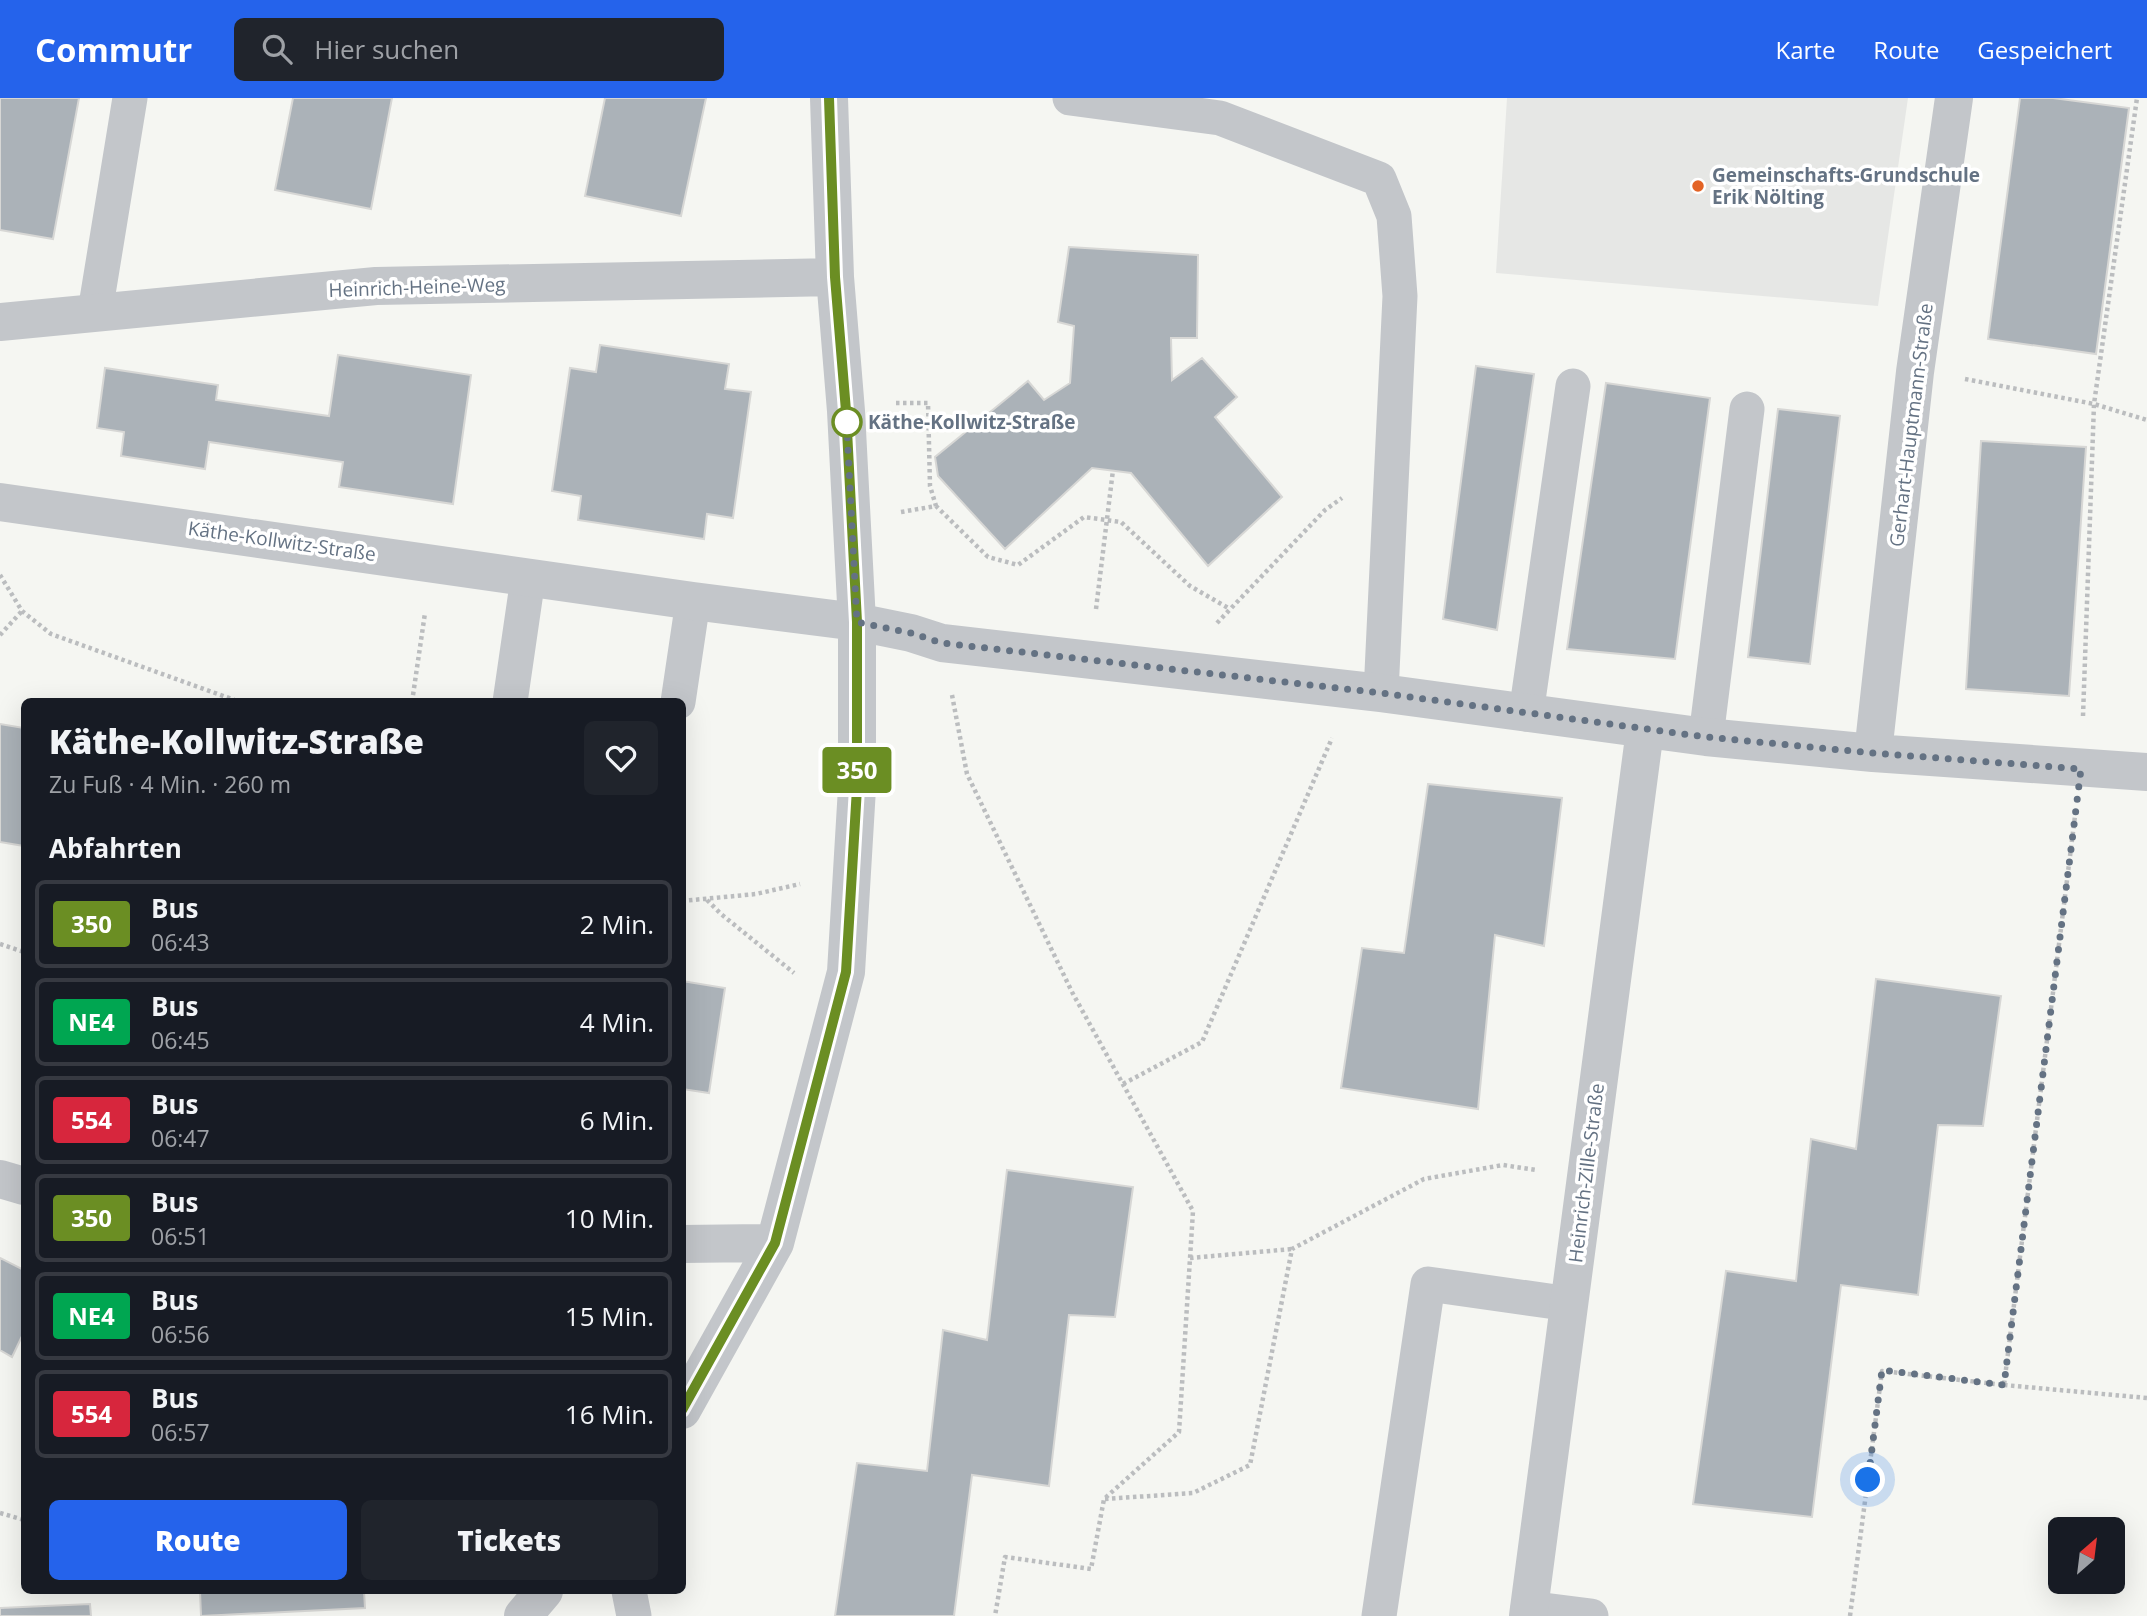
<!DOCTYPE html>
<html lang="de">
<head>
<meta charset="utf-8">
<style>
  :root { --surface:#171b24; --page:#20242c; --text:#f1f3f6; --muted:#9ea1a6; --line:#363941; --accent:#2563eb }
  body { margin:0; font-family:"Open Sans",sans-serif; background:var(--page); color:var(--text); height:100vh; display:flex; flex-direction:column; font-size:26px; white-space:nowrap }
  * { box-sizing:border-box; margin:0 }
  p { font-size:23px; color:var(--muted) }
  .icon { flex:none; width:38px; height:38px; fill:none; stroke:currentColor; stroke-width:2; stroke-linecap:round; stroke-linejoin:round }
  .map { position:relative; flex:1; overflow:hidden }
  .side { position:absolute; left:21px; top:600px; width:665px; height:896px; display:flex; flex-direction:column; background:var(--surface); border-radius:10px; box-shadow:0 7px 28px #0002 }
  .side>* { flex:none }
  .badge { padding:0 14px; border-radius:5px; font-size:24px; line-height:46px }
  .needle { width:46px; rotate:28deg }
  .tools { position:absolute; left:2048px; top:1419px; display:grid; gap:14px }
  .tools a { display:grid; place-items:center; width:77px; height:77px; border-radius:10px; background:var(--surface); box-shadow:0 7px 28px #0002; font-size:35px }
  .you { position:absolute; width:35px; height:35px; margin:-18px; border:5px solid #fff; border-radius:50%; background:#1a73e8; box-shadow:0 0 0 10px #1a73e833 }
  .map>.badge { position:absolute; translate:-50% -50%; box-shadow:0 0 0 4px #fff }
  h2 { padding:0 28px; font-size:26px; line-height:63px }
  .round { display:grid; place-items:center; flex:none; width:74px; height:74px; border-radius:10px; background:var(--page) }
  .summary { display:flex; align-items:center; justify-content:space-between; height:119px; padding:0 28px }
  h1 { font-size:33px; font-weight:800; line-height:52px }
  .button { display:flex; gap:14px; margin-top:auto; padding:14px 28px }
  .button a { flex:1; height:80px; border-radius:10px; background:var(--accent); color:#fff; font-size:28px; font-weight:800; line-height:80px; text-align:center }
  .button a+a { background:var(--page); color:var(--text) }
  ul { padding:0; list-style:none }
  li { display:flex; align-items:center; gap:21px; height:88px; margin:0 14px 10px; padding:0 14px; border:4px solid var(--line); border-radius:10px }
  li div { flex:1 }
  li b { display:block; font-size:26px }
  li em { font-style:normal }
  li .badge { min-width:77px; font-weight:700; text-align:center }
  header { display:flex; align-items:center; gap:42px; box-sizing:border-box; height:98px; padding:0 35px; background:var(--accent); color:#fff }
  header strong { font-size:33px }
  nav { display:flex; gap:38px; margin-inline-start:auto; font-size:24px }
  .search { width:490px; height:63px; background:var(--page); display:flex; align-items:center; gap:18px; box-sizing:border-box; padding:0 24px; border-radius:10px; color:var(--muted); font-size:26px }
  .map>svg:first-child { display:block }
</style>
</head>
<body>
<header>
<strong>Commutr</strong>
<div class="search"><svg class="icon" aria-label="search" viewBox="0 0 24 24"><circle cx="10" cy="10" r="6"/><path d="M15 15l6 6"/></svg>Hier suchen</div>
<nav><a>Karte</a><a>Route</a><a>Gespeichert</a></nav>
</header>
<div class="map">
<svg width="2147" height="1518" viewBox="0 0 2147 1518">
  <rect width="100%" height="100%" fill="#f5f6f2"/>
  <path fill="#e6e7e5" d="M1507 0H1908L1878 208 1496 175Z"/>
  <path fill="#abb2b8" stroke="#d7d7d5" stroke-width="2" d="M0 0H79L53 141 0 132Z
    M293 0H392L371 111 275 92Z
    M605 0H706L681 118 585 98Z
    M2020 0H2053L2129 10 2096 256 1988 241Z
    M1069 149 1198 157 1197 240H1171L1172 282 1202 260 1237 299 1215 319 1282 399 1208 468 1131 375 1092 370 1005 451 938 378 935 359 1028 283 1044 302 1070 285 1074 228 1058 224Z
    M600 247 729 266 725 291 751 294 733 420 707 416 704 441 578 422 581 398 552 393 570 270 596 274Z
    M338 257 471 277 453 406 339 389 343 364 209 344 205 371 121 358 124 334 97 330 105 270 218 287 216 302 329 318Z
    M1476 268 1534 276 1497 532 1443 521Z
    M1606 285 1710 300 1675 561 1567 551Z
    M1778 311 1840 318 1810 566 1748 559Z
    M1981 343 2086 349 2069 598 1966 591Z
    M0 626 24 630V748L0 744Z
    M1428 686 1562 700 1544 848 1495 837 1478 1011 1341 990 1362 850 1404 855Z
    M1876 881 2001 898 1983 1028 1938 1027 1918 1197 1841 1187 1812 1419 1693 1406 1726 1173 1796 1183 1811 1041 1856 1051Z
    M682 883 725 890 709 995 682 991Z
    M1007 1072 1133 1089 1115 1219 1069 1217 1049 1388 972 1377 954 1518H835L857 1365 927 1373 943 1232 987 1242Z
    M0 1160 24 1172V1234L12 1259 0 1252Z
    M200 1493H364L365 1510 201 1518Z
    M90 1506 91 1518H0V1510Z"/>
  <g fill="none" stroke-linecap="round" stroke-linejoin="round">
    <path stroke="#bbbdbf" stroke-width="4.5" stroke-dasharray="3.5 3.5" stroke-linecap="butt" d="M1965 281 2094 306 2147 322
      M896 305H928L930 388 936 408
      M901 414 936 408 988 459 1018 467 1084 419 1121 424 1190 488 1230 511
      M0 477 22 513 51 536 240 604
      M1096 511 1113 372
      M1217 525 1325 412 1342 400
      M0 537 22 513
      M952 597 967 676 1072 894 1193 1113 1179 1334 1104 1401 1091 1471 1005 1459 995 1518
      M412 604 425 515
      M2083 618 2094 306 2137 0
      M707 802 721 816 794 875
      M682 803 756 796 800 786
      M0 846 24 854
      M1123 986 1202 944 1332 640
      M1190 1160 1292 1151
      M2004 1287 2147 1300
      M1105 1401 1193 1395 1250 1367 1292 1151 1424 1081 1503 1067 1536 1072
      M0 1415 24 1422
      M1850 1518 1882 1273 2004 1287 2075 718"/>
    <path stroke="#c3c6ca" stroke-width="35" d="M1070 0 1220 20 1379 81 1394 118 1400 198 1381 595
      M95 214 130 0
      M510 604 528 480
      M678 604 693 503
      M1526 616 1573 288
      M1706 639 1747 311
      M629 1493 634 1518
      M1528 1510 1591 1518
      M1379 1518 1428 1186 1570 1206"/>
    <path stroke="#c3c6ca" stroke-width="38" d="M0 224 376 188 835 179
      M0 404 693 503 857 524 911 535 942 545 1381 595 1706 639 1873 655 2147 674
      M1873 655 1915 274 1954 0
      M0 1081 24 1088
      M682 1146 775 1145
      M682 1312 775 1145 846 874 857 690V524L846 313 835 179 829 0
      M523 1518 544 1493
      M1528 1518 1645 632"/>
  </g>
  <g fill="none" stroke-linecap="round" stroke-linejoin="round">
    <g stroke="#fff" stroke-width="16">
      <path id="line" d="M682 1312 775 1145 846 874 857 690V524L846 313 835 179 829 0"/>
    </g>
    <use href="#line" stroke="#6b8e23" stroke-width="10"/>
    <path stroke="#647283" stroke-width="7" stroke-dasharray="0 12.6" d="M847 324 846 313 857 524 911 535 942 545 1381 595 1706 639 1873 655 2081 671 2004 1287 1882 1272 1868 1382"/>
  </g>
  <circle fill="#e36325" stroke="#fff" stroke-width="2.5" cx="1698" cy="88" r="7"/>
  <circle fill="#fff" stroke="#6b8e23" stroke-width="3.5" cx="847" cy="324" r="14"/>
  <g text-anchor="middle" stroke-width="7" stroke-linejoin="round" paint-order="stroke">
    <g font-size="19" font-weight="bold" fill="#647283" stroke="#fff" text-anchor="start">
      <text x="1712" y="84">Gemeinschafts-Grundschule<tspan x="1712" dy="22">Erik Nölting</tspan></text>
    </g>
    <g font-size="19" fill="#647283" stroke="#fff">
      <text transform="translate(417 189) rotate(-2)" y="7">Heinrich-Heine-Weg</text>
      <text transform="translate(1911 327) rotate(-83)" y="7">Gerhart-Hauptmann-Straße</text>
      <text transform="translate(282 443) rotate(8)" y="7">Käthe-Kollwitz-Straße</text>
      <text transform="translate(1586 1075) rotate(-83)" y="7">Heinrich-Zille-Straße</text>
    </g>
    <g font-size="19" font-weight="bold" fill="#647283" stroke="#fff" text-anchor="start">
      <text x="868" y="331">Käthe-Kollwitz-Straße</text>
    </g>
  </g>
</svg>
<div class="tools">
<a><svg class="needle" viewBox="-14 -14 28 28"><path d="M0-13l5 13h-10z" fill="#e53935"/><path d="M0 13l5-13h-10z" fill="#9ea1a6"/></svg></a>
</div>
<div class="you" style="left:1868px;top:1382px"></div>
<b class="badge" style="left:857px;top:672px;background:#6b8e23;color:#fff">350</b>
<section class="side">
<div class="summary"><div><h1>Käthe-Kollwitz-Straße</h1><p>Zu Fuß · 4 Min. · 260 m</p></div><a class="round"><svg class="icon" aria-label="heart" viewBox="0 0 24 24"><path d="M12 20l-8-8c-3-5 5-10 8-4 3-6 11-1 8 4z"/></svg></a></div>
<h2>Abfahrten</h2>
<ul>
<li><span class="badge" style="background:#6b8e23;color:#fff">350</span><div><b>Bus</b><p>06:43</p></div><em>2 Min.</em></li>
<li><span class="badge" style="background:#00a651;color:#fff">NE4</span><div><b>Bus</b><p>06:45</p></div><em>4 Min.</em></li>
<li><span class="badge" style="background:#d7263d;color:#fff">554</span><div><b>Bus</b><p>06:47</p></div><em>6 Min.</em></li>
<li><span class="badge" style="background:#6b8e23;color:#fff">350</span><div><b>Bus</b><p>06:51</p></div><em>10 Min.</em></li>
<li><span class="badge" style="background:#00a651;color:#fff">NE4</span><div><b>Bus</b><p>06:56</p></div><em>15 Min.</em></li>
<li><span class="badge" style="background:#d7263d;color:#fff">554</span><div><b>Bus</b><p>06:57</p></div><em>16 Min.</em></li>
</ul>
<div class="button"><a>Route</a><a>Tickets</a></div>
</section>
</div>
</body>
</html>
